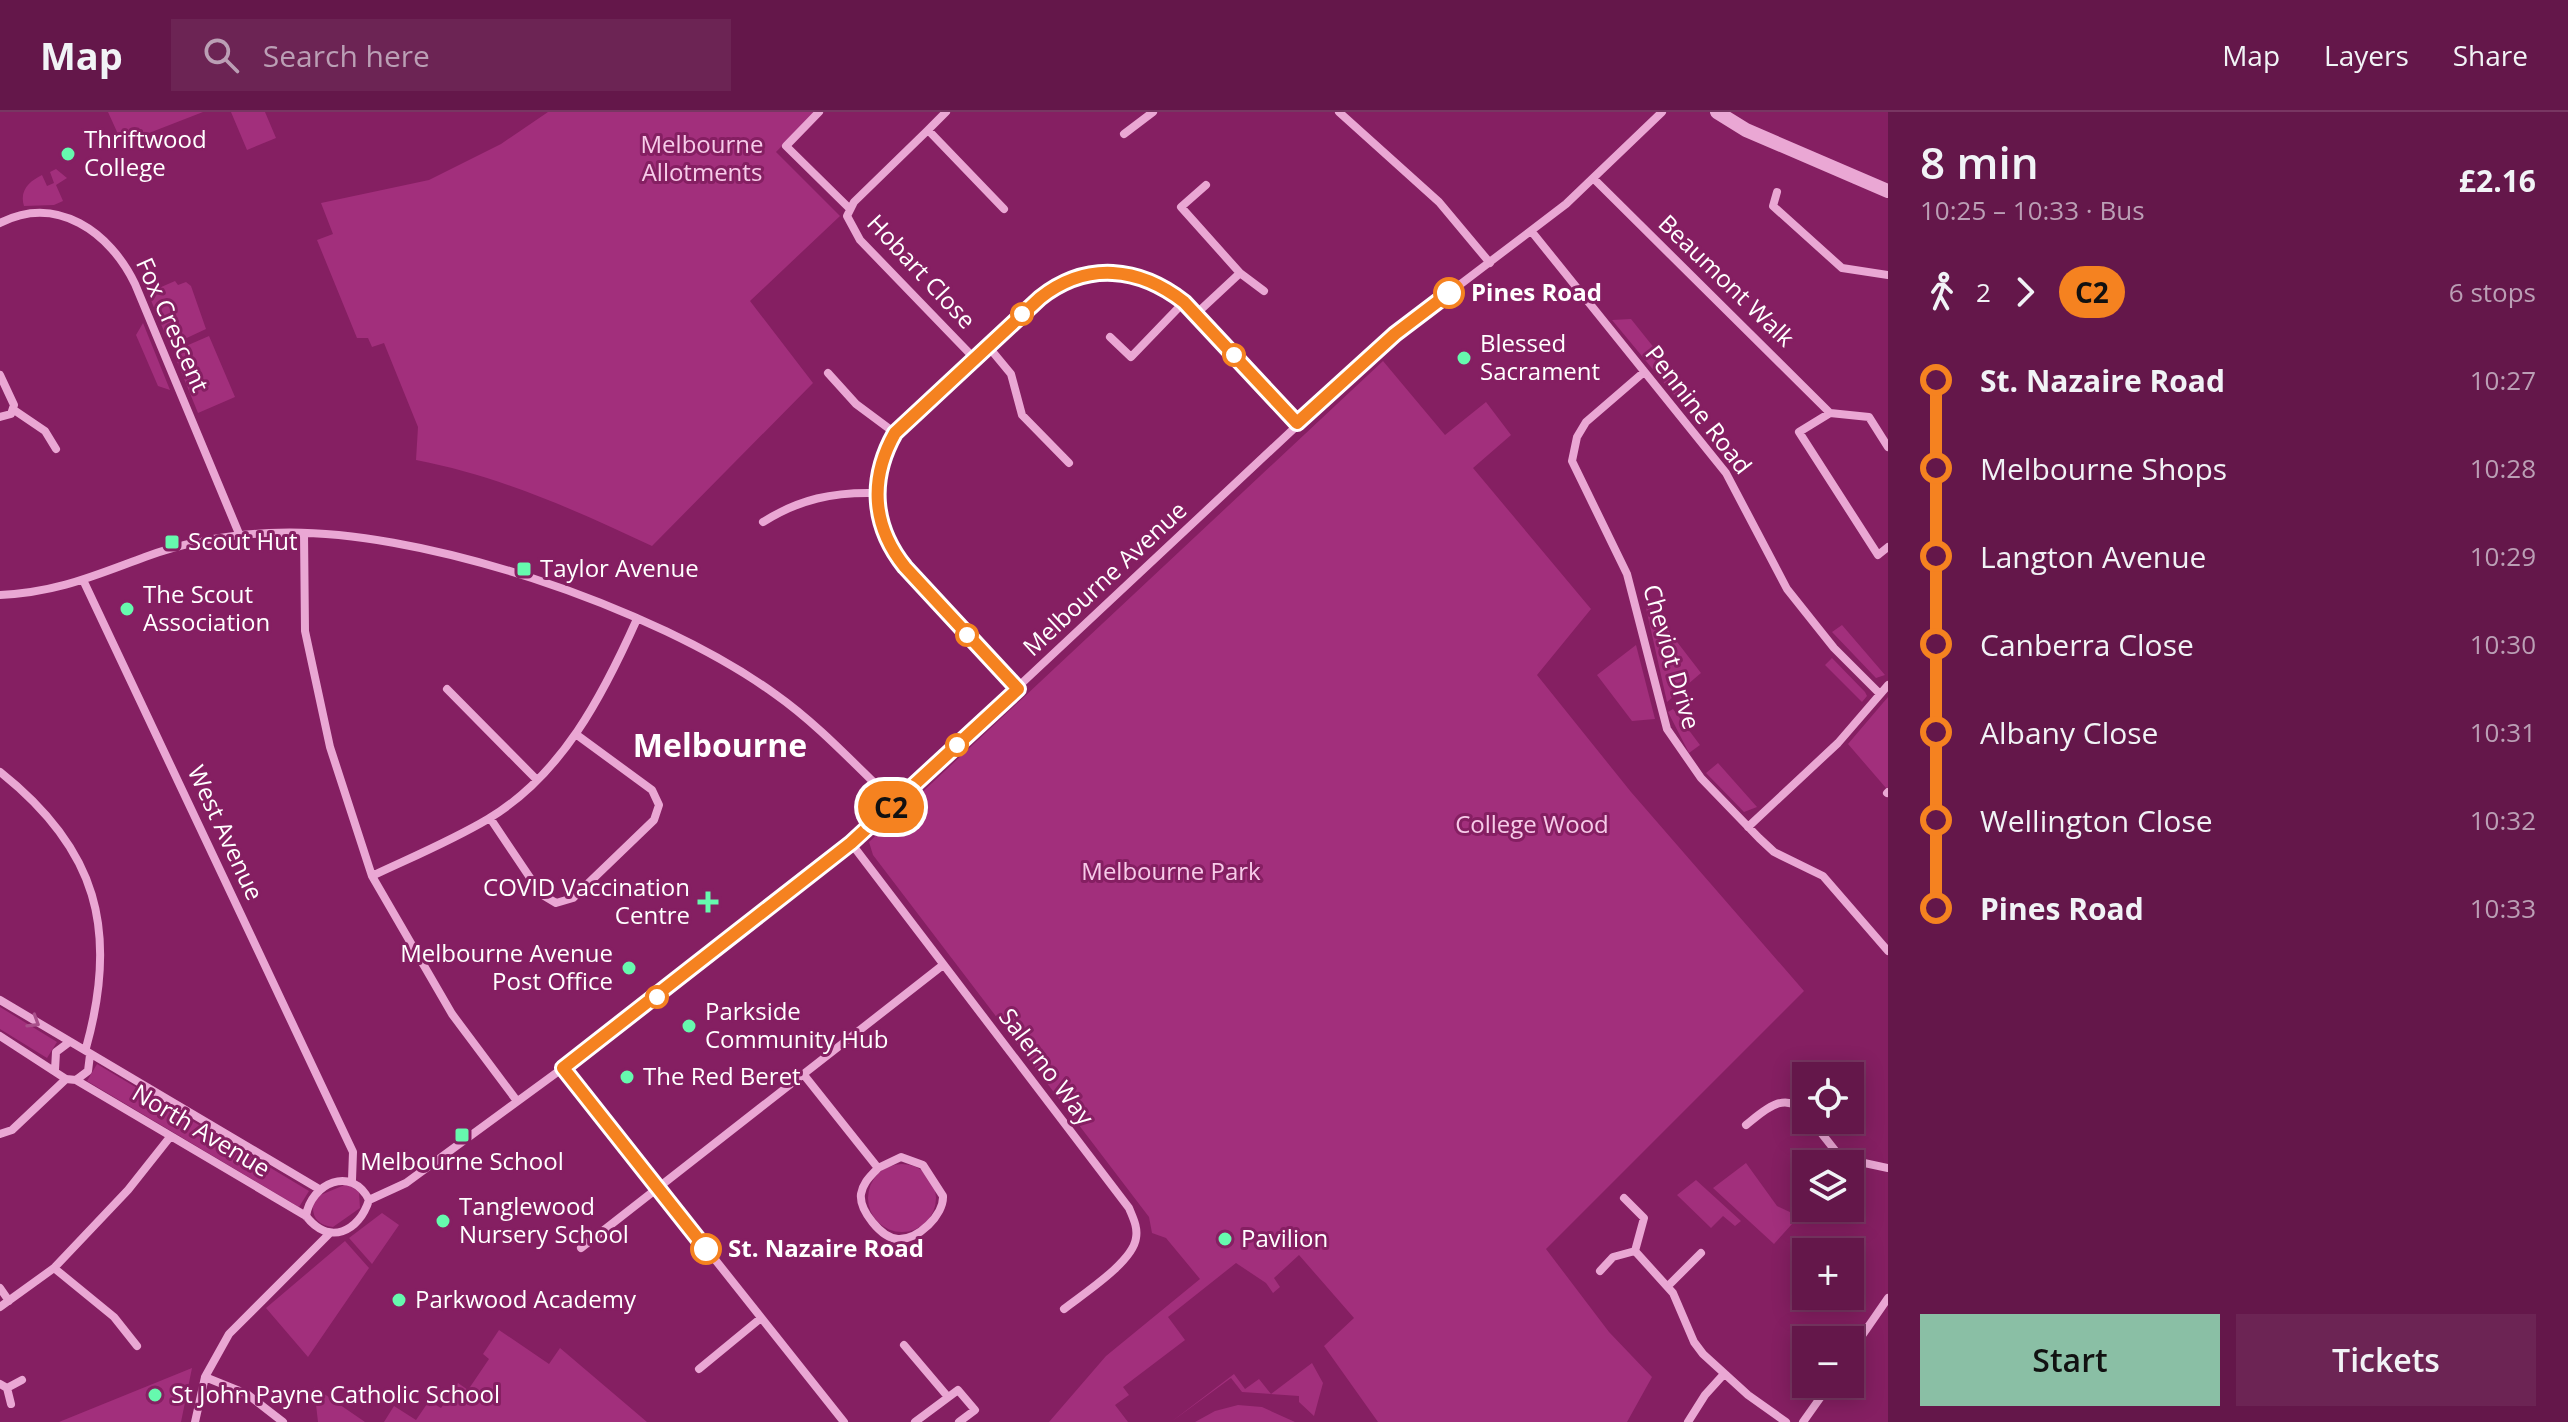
<!DOCTYPE html>
<html lang="en">
<head>
<meta charset="utf-8">
<style>
  :root { --surface:#64174a; --page:#6c2454; --text:#f1f3f6; --muted:#bb9fb5; --line:#783662; --accent:#8abfa5 }
  body { margin:0; font-family:"Open Sans",sans-serif; background:var(--page); color:var(--text); height:100vh; display:flex; flex-direction:column; font-size:30px; white-space:nowrap }
  * { box-sizing:border-box; margin:0 }
  p { font-size:26px; color:var(--muted) }
  .icon { flex:none; width:44px; height:44px; fill:none; stroke:currentColor; stroke-width:2; stroke-linecap:round; stroke-linejoin:round }
  .map { position:relative; flex:1; overflow:hidden }
  .sheet { display:flex; flex-direction:column; background:var(--surface); width:680px }
  .sheet>* { flex:none }
  .badge { padding:0 16px; border-radius:26px; font-size:28px; line-height:52px }
  .tools { position:absolute; left:1792px; top:950px; display:grid; gap:16px }
  .tools a { display:grid; place-items:center; width:72px; height:72px; border-radius:0px; background:var(--surface); box-shadow:0 4px 20px #0003,0 0 0 2px var(--line); font-size:40px }
  .map>.badge { position:absolute; translate:-50% -50%; box-shadow:0 0 0 4px #fff }
  .legs { display:flex; align-items:center; gap:12px; height:88px; padding:0 32px; font-size:26px }
  .legs p { margin-inline-start:auto }
  .overview { display:flex; align-items:center; justify-content:space-between; height:136px; padding:0 32px }
  h1 { font-size:44px; font-weight:600; line-height:60px }
  .cta { display:flex; gap:16px; margin-top:auto; padding:16px 32px }
  .cta a { flex:1; height:92px; border-radius:0px; background:var(--accent); color:#111; font-size:32px; font-weight:600; line-height:92px; text-align:center }
  .cta a+a { background:var(--page); color:var(--text) }
  ul { padding:0 32px; list-style:none }
  li { display:flex; align-items:center; gap:28px; height:88px; font-size:30px }
  li i { display:grid; place-items:center; width:12px; height:100%; margin:0 10px; background:currentColor }
  li i::after { content:''; width:20px; height:20px; margin:-10px; border:6px solid; border-radius:50%; background:var(--surface) }
  li p { margin-inline-start:auto }
  li:first-child i { background:linear-gradient(#0000 50%,currentColor 0) }
  li:last-child i { background:linear-gradient(currentColor 50%,#0000 0) }
  header { display:flex; align-items:center; gap:48px; box-sizing:border-box; height:112px; padding:0 40px; background:var(--surface); border-bottom:2px solid var(--line) }
  header strong { font-size:38px }
  nav { display:flex; gap:44px; margin-inline-start:auto; font-size:28px }
  .search { width:560px; height:72px; background:var(--page); display:flex; align-items:center; gap:20px; box-sizing:border-box; padding:0 28px; border-radius:0px; color:var(--muted); font-size:30px }
  main { display:flex; flex:1; min-height:0 }
  .map>svg:first-child { display:block }
</style>
</head>
<body>
<header>
<strong>Map</strong>
<div class="search"><svg class="icon" aria-label="search" viewBox="0 0 24 24"><circle cx="10" cy="10" r="6"/><path d="M15 15l6 6"/></svg>Search here</div>
<nav><a>Map</a><a>Layers</a><a>Share</a></nav>
</header>
<main>
<div class="map">
<svg width="1888" height="1310" viewBox="0 0 1888 1310">
  <rect width="100%" height="100%" fill="#851f62"/>
  <path fill="#a22f7c" d="M108 0H203L131 28 118 22Z
    M231 0H265L276 26 247 38Z
    M548 0H815L776 40 840 104 750 189 813 271 652 434C575 398 500 364 416 348L418 315 384 231 372 235 368 226H357L317 128 333 122 321 91 429 68 501 32Z
    M56 57 67 66 56 73 63 89 54 93 24 94C19 78 30 69 42 63L47 74 54 71 50 60Z
    M175 169 178 173 186 170 191 174 206 217 176 231 166 224 150 186 152 179Z
    M1631 207 1683 272 1680 290 1612 208Z
    M143 211 170 278 158 274 136 223Z
    M209 224 235 285 198 301 176 247 179 237Z
    M1383 249 1445 323 1486 290 1511 323 1473 356 1591 497 1537 563 1631 680 1804 879 1546 1137 1609 1220 1652 1265 1627 1310H1378L1324 1234 1354 1206 1299 1143 1274 1166 1280 1175 1273 1181 1266 1171 1236 1151 1168 1205 1185 1228 1123 1275 1129 1283 1115 1293 1128 1310H1049L1106 1244 1200 1167 1166 1126 1152 1121 1149 1105 873 743 869 730Z
    M1644 487 1701 561 1667 590Z
    M1842 513 1885 563 1876 566 1832 520Z
    M1636 533 1655 607 1632 609 1597 563Z
    M1832 546 1865 580 1867 584 1862 590 1825 553Z
    M1888 585V675L1886 676 1848 632Z
    M1673 597 1700 633 1689 641 1668 600Z
    M1718 651 1757 695 1744 700 1706 661Z
    M0 895 57 930 47 946 0 917Z
    M97 952 309 1079 299 1095 87 969Z
    M1746 1051 1777 1094 1792 1101V1112L1774 1132 1713 1076Z
    M868 1086a34 34 0 1 1 68 0a34 34 0 1 1-68 0Z
    M1696 1068 1741 1109 1735 1114 1723 1104 1711 1116 1677 1083Z
    M347 1072 359 1080 360 1096 333 1115C319 1113 312 1107 313 1092L318 1084Z
    M382 1101 399 1113 372 1152 349 1126Z
    M345 1129 369 1156 308 1245 266 1196Z
    M499 1218 549 1252 560 1236 647 1310H384L394 1294 416 1308 429 1289 441 1296 458 1271 468 1278 489 1247 483 1242Z
    M1312 1251 1323 1271 1314 1304 1299 1290V1284L1242 1280 1231 1266 1171 1310 1234 1262 1245 1277 1259 1267 1271 1282Z
    M192 1256 181 1310H59Z
    M314 1275 365 1310H318Z
    M1238 1293 1262 1295 1295 1310H1195L1215 1299Z"/>
  <g fill="none" stroke-linecap="round" stroke-linejoin="round">
    <path stroke="#eaa7d4" stroke-width="8" d="M819 0 786 34 849 96
      M946 0 928 18 1004 97
      M1339 0 1439 90 1490 151
      M928 18 854 90 847 104 860 128 974 246
      M1124 22 1153 0
      M1593 66 1830 301
      M1777 80 1773 94 1842 156 1888 163
      M0 111C57 82 110 120 135 172L240 424
      M1532 120 1726 361 1787 477 1834 536 1880 582
      M1240 161 1264 179
      M1196 202 1240 161 1181 95 1206 73
      M1110 225 1131 245 1184 190
      M987 233 1011 262 1022 303 1069 351
      M1644 260 1586 310 1577 325 1572 349 1627 462 1667 617 1701 666 1759 726 1774 740 1823 764 1888 839
      M828 261 856 292 895 321
      M0 263 14 293 11 302 0 305
      M14 298 45 319 56 337
      M1888 335 1869 305 1830 301 1799 320 1878 443 1888 435
      M763 410C800 387 833 380 875 381
      M304 421 305 519 330 635 372 764 452 902 517 989
      M84 470 353 1040 352 1068
      M0 483C58 480 93 464 145 445 183 431 228 423 269 421 416 413 656 496 775 582 819 613 856 654 895 691
      M447 577 537 668
      M1018 577C969 525 885 458 876 385 874 365 883 337 895 322 907 306 924 293 939 280 972 247 1026 187 1067 168 1090 157 1120 157 1144 165 1188 180 1263 274 1297 311
      M0 660C97 737 119 818 86 936
      M1887 681 1888 680
      M490 706 541 782 556 791 573 786 654 708 659 693 652 678 577 623
      M1748 715 1838 631 1888 573
      M851 731 1129 1096C1133 1106 1138 1115 1136 1126 1133 1150 1083 1182 1064 1197
      M372 764C410 746 451 729 488 707 562 663 603 583 637 507
      M0 888 319 1077
      M0 924 66 967 76 968 306 1104C329 1134 359 1120 369 1088 352 1053 311 1071 306 1104
      M563 956 844 1310
      M55 958 56 940 68 931
      M804 963 878 1056C871 1064 863 1070 861 1082 859 1098 881 1126 898 1127 918 1128 944 1103 943 1084L923 1053 901 1045 878 1056
      M76 968 88 959 90 943
      M1811 1008 1841 1046 1888 1056
      M1746 1013C1765 998 1785 977 1806 1002
      M0 1022 12 1018 66 967
      M1624 1086 1644 1106 1635 1139
      M369 1088 406 1071 563 956 851 731 1395 222 1566 92 1662 0
      M581 1136 943 853
      M54 1156 114 1205 137 1234
      M1600 1159 1613 1145 1635 1139 1673 1181 1694 1230 1703 1242 1748 1283 1786 1310
      M1668 1174 1701 1141
      M0 1176 9 1189
      M0 1195 54 1156 128 1078 170 1025
      M904 1233 948 1285
      M1850 1241 1888 1186
      M699 1257 761 1206
      M205 1265 247 1282 283 1310
      M0 1272 7 1276 22 1268
      M7 1276 11 1292
      M195 1310 205 1265 229 1222 329 1122
      M915 1310 958 1278 975 1298 959 1310
      M1688 1310 1705 1283 1724 1262
      M1803 1310 1830 1272"/>
    <path stroke="#eaa7d4" stroke-width="14" d="M1717 0 1746 18 1888 79"/>
  </g>
  <defs><path id="oneway-chevron" d="M-2-3.5L2.5 0L-2 3.5" fill="none" stroke-width="1.6" stroke-linecap="round" stroke-linejoin="round" transform="scale(2)"/></defs>
  <use stroke="#a84f8a" href="#oneway-chevron" transform="translate(34 910) rotate(32)"/>
  <g fill="none" stroke-linecap="round" stroke-linejoin="round">
    <g stroke="#fff" stroke-width="18">
      <path id="line-1" d="M706 1137 563 956 851 731 1018 577 905 455C872 414 869 367 895 321L1040 186C1087 149 1139 155 1184 190L1297 311 1395 222 1449 181"/>
    </g>
    <use href="#line-1" stroke="#f58220" stroke-width="12"/>
  </g>
  <g fill="#66f9ae" stroke="#851f62" stroke-width="3">
    <circle cx="68" cy="42" r="8"/>
    <circle cx="1464" cy="246" r="8"/>
    <rect x="164" y="422" width="16" height="16" rx="4"/>
    <rect x="516" y="449" width="16" height="16" rx="4"/>
    <circle cx="127" cy="497" r="8"/>
    <path d="M704 778h8v8h8v8h-8v8h-8v-8h-8v-8h8z"/>
    <circle cx="629" cy="856" r="8"/>
    <circle cx="689" cy="914" r="8"/>
    <circle cx="627" cy="965" r="8"/>
    <rect x="454" y="1015" width="16" height="16" rx="4"/>
    <circle cx="443" cy="1109" r="8"/>
    <circle cx="1225" cy="1127" r="8"/>
    <circle cx="399" cy="1188" r="8"/>
    <circle cx="155" cy="1283" r="8"/>
  </g>
  <g fill="#fff" stroke="#f58220" stroke-width="4">
    <circle cx="1449" cy="181" r="14"/>
    <circle cx="1022" cy="202" r="10"/>
    <circle cx="1234" cy="243" r="10"/>
    <circle cx="967" cy="523" r="10"/>
    <circle cx="957" cy="633" r="10"/>
    <circle cx="657" cy="885" r="10"/>
    <circle cx="706" cy="1137" r="14"/>
  </g>
  <g text-anchor="middle" stroke-width="6" stroke-linejoin="round" paint-order="stroke">
    <g font-size="24" fill="#fff" stroke="#851f62" text-anchor="start">
      <text x="84" y="36">Thriftwood<tspan x="84" dy="28">College</tspan></text>
      <text x="1480" y="240">Blessed<tspan x="1480" dy="28">Sacrament</tspan></text>
      <text x="188" y="438">Scout Hut</text>
      <text x="540" y="465">Taylor Avenue</text>
      <text x="143" y="491">The Scout<tspan x="143" dy="28">Association</tspan></text>
      <text x="690" y="784" text-anchor="end">COVID Vaccination<tspan x="690" dy="28">Centre</tspan></text>
      <text x="613" y="850" text-anchor="end">Melbourne Avenue<tspan x="613" dy="28">Post Office</tspan></text>
      <text x="705" y="908">Parkside<tspan x="705" dy="28">Community Hub</tspan></text>
      <text x="643" y="973">The Red Beret</text>
      <text x="462" y="1058" text-anchor="middle">Melbourne School</text>
      <text x="459" y="1103">Tanglewood<tspan x="459" dy="28">Nursery School</tspan></text>
      <text x="1241" y="1135">Pavilion</text>
      <text x="415" y="1196">Parkwood Academy</text>
      <text x="171" y="1291">St John Payne Catholic School</text>
    </g>
    <g font-size="24" fill="#f7cbe9" stroke="#851f62">
      <text x="702" y="41">Melbourne<tspan x="702" dy="28">Allotments</tspan></text>
      <text x="1532" y="721">College Wood</text>
      <text x="1171" y="768">Melbourne Park</text>
    </g>
    <g font-size="24" fill="#fff" stroke="#851f62">
      <text transform="translate(921 160) rotate(47)" y="8">Hobart Close</text>
      <text transform="translate(1726 169) rotate(44)" y="8">Beaumont Walk</text>
      <text transform="translate(172 213) rotate(66)" y="8">Fox Crescent</text>
      <text transform="translate(1698 298) rotate(52)" y="8">Pennine Road</text>
      <text transform="translate(1105 467) rotate(-43)" y="8">Melbourne Avenue</text>
      <text transform="translate(1671 545) rotate(74)" y="8">Cheviot Drive</text>
      <text transform="translate(225 721) rotate(65)" y="8">West Avenue</text>
      <text transform="translate(1046 955) rotate(53)" y="8">Salerno Way</text>
      <text transform="translate(201 1019) rotate(31)" y="8">North Avenue</text>
    </g>
    <g font-size="24" font-weight="bold" fill="#fff" stroke="#851f62" text-anchor="start">
      <text x="1471" y="189">Pines Road</text>
      <text x="728" y="1145">St. Nazaire Road</text>
    </g>
    <g font-size="32" font-weight="bold" fill="#fff" stroke="#851f62">
      <text x="720" y="645">Melbourne</text>
    </g>
  </g>
</svg>
<div class="tools">
<a><svg class="icon" aria-label="locate" viewBox="0 0 24 24"><circle cx="12" cy="12" r="6"/><path d="M12 2v4M12 18v4M2 12h4M18 12h4"/></svg></a>
<a><svg class="icon" aria-label="layers" viewBox="0 0 24 24"><path d="M12 4l9 5-9 5-9-5zM3 14l9 5 9-5"/></svg></a>
<a>+</a>
<a>−</a>
</div>
<b class="badge" style="left:891px;top:695px;background:#f58220;color:#111">C2</b>
</div>
<section class="sheet">
<div class="overview"><div><h1>8 min</h1><p>10:25 – 10:33 · Bus</p></div><b>£2.16</b></div>
<div class="legs"><svg class="icon" aria-label="walk" viewBox="0 0 24 24"><circle cx="13" cy="4" r="2"/><path d="M13 8l-2 6 4 7M11 14l-3 7M7 12l3-4h3l4 4"/></svg>2<svg class="icon" aria-label="forward" viewBox="0 0 24 24"><path d="M9 5l7 7-7 7"/></svg><b class="badge" style="background:#f58220;color:#111">C2</b><p>6 stops</p></div>
<ul>
<li><i style="color:#f58220"></i><b>St. Nazaire Road</b><p>10:27</p></li>
<li><i style="color:#f58220"></i><span>Melbourne Shops</span><p>10:28</p></li>
<li><i style="color:#f58220"></i><span>Langton Avenue</span><p>10:29</p></li>
<li><i style="color:#f58220"></i><span>Canberra Close</span><p>10:30</p></li>
<li><i style="color:#f58220"></i><span>Albany Close</span><p>10:31</p></li>
<li><i style="color:#f58220"></i><span>Wellington Close</span><p>10:32</p></li>
<li><i style="color:#f58220"></i><b>Pines Road</b><p>10:33</p></li>
</ul>
<div class="cta"><a>Start</a><a>Tickets</a></div>
</section>
</main>
</body>
</html>
